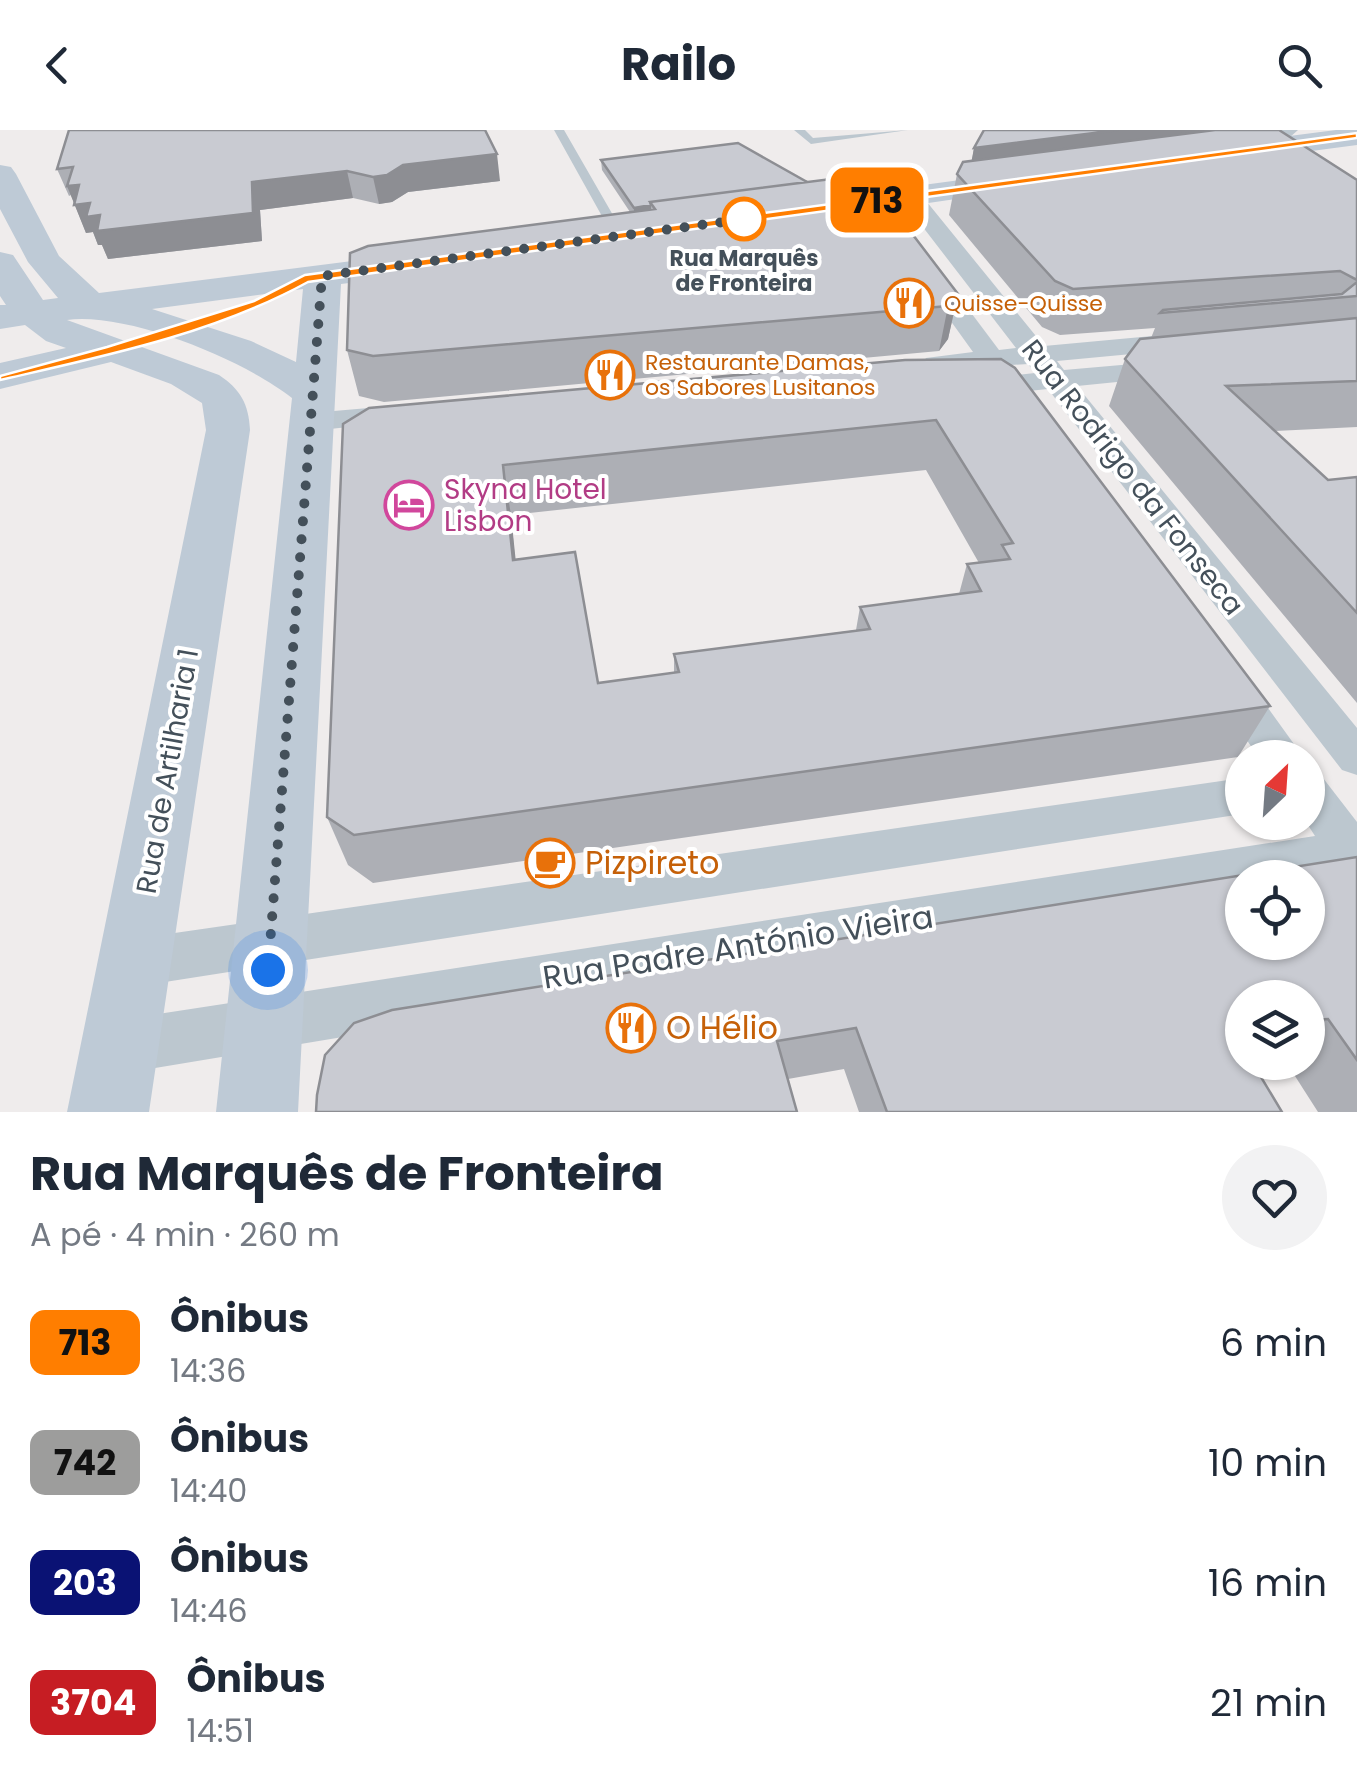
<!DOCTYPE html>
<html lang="pt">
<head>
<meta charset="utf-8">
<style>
  :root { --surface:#fff; --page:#f2f2f3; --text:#1f2937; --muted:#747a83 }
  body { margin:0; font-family:Poppins,sans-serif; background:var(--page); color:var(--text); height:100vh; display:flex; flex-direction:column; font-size:38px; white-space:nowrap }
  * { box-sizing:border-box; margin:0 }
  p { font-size:32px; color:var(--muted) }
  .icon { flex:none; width:55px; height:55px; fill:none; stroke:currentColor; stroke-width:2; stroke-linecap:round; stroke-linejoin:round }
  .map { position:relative; height:982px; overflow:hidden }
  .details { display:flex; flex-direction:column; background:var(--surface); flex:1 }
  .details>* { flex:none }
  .badge { padding:0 20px; border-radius:15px; font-size:35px; line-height:65px }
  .needle { width:65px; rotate:25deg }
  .controls { position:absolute; left:1225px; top:610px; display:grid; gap:20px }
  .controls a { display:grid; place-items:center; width:100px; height:100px; border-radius:50%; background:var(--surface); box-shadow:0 2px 8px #0004; font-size:50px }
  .you { position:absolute; width:50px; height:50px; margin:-25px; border:8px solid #fff; border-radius:50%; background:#1a73e8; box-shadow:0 0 0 15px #1a73e833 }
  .map>.badge { position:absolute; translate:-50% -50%; box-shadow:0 0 0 5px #fff }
  .round { display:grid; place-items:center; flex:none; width:105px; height:105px; border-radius:52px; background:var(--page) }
  .overview { display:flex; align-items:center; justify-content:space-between; height:170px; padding:0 30px }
  h1 { font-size:48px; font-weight:700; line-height:75px }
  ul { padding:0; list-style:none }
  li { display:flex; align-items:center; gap:30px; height:120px; padding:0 30px }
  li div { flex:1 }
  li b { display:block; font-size:38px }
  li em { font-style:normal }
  li .badge { min-width:110px; font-weight:700; text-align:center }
  header { display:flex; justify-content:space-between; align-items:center; height:130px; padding:0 30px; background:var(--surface); font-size:45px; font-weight:700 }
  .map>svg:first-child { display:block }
</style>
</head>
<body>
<header><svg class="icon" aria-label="back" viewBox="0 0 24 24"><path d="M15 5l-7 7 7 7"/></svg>Railo<svg class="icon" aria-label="search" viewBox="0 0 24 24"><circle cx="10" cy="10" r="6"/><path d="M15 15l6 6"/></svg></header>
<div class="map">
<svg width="1357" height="982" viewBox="0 0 1357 982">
  <rect width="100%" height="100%" fill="#efecec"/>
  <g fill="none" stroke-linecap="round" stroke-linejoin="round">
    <path fill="#bcc7cf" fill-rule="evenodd" d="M554 0H564L625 106 623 109 613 106Z
      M794 0H805L813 8 908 0 811 14Z"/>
    <path fill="#bcc7cf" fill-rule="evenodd" d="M910 59 918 61 1044 216 1185 203 1195 205 1199 211 1185 219 1057 231 1064 240 1167 231 1177 233 1181 239 1177 245 1167 247 1077 256 1357 598V645L1342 640 1048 259 978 266 968 263 964 257 968 251 990 247 984 238 926 240 922 234 926 228 973 222 912 137 924 130 933 132 999 220 1016 218 899 66ZM1028 234 1035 243 1017 245 1011 235Z
      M403 275 414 278 418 284 414 290 311 301 300 298 296 292 300 286 311 283Z
      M1228 538 1242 542 1304 628H1259L1208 553 1214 542Z
      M1308 643 1323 648 1357 692V748C1333 739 1273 748 1242 748V758L119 944 100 936 92 917 100 898 119 890 1315 706 1306 692Z
      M1242 648V684L133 857 115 850 108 833 115 816 133 809Z"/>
    <path fill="#bcc7cf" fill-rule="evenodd" d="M1298 0 1289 8 1304 29 1357 54V72L1286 41 1262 6 1267 0Z"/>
    <path fill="#becad6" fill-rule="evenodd" d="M1336 0H1357V15L1227 32 1216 29 1212 23 1216 17 1227 14Z
      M0 35 11 37 16 44 59 126 99 163 423 122 436 125 441 133 436 141 423 144 341 154 298 982H216L292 268C244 230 128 182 67 190L219 245C240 259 249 274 250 300L149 982H67L206 300 202 273 171 254 111 232 0 259V233L66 218 46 211 25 195 0 199V175H6L0 166V122L13 125 43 170 58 168 28 132 0 79ZM303 159 296 232 251 211 152 179Z
      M1028 41 1039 43 1044 50 1039 57 811 90 799 87 794 80 799 73 811 70Z"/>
  </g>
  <path fill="#adafb5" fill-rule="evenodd" d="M69 0 500 51 408 62 392 72 379 74 353 68 260 80 262 111 108 129 102 115H98L93 102 86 103 71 65 69 66 57 39Z
    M974 18 1357 50V297L1275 301 1328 350 1357 347V573L1109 276 1125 229 1151 208 1155 198 1060 205 1042 197 949 85 957 44 972 31Z
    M601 30 958 164 948 209 939 221 384 272 359 266 347 220 630 82 602 40Z
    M905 230 1270 576 1238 627 373 753 348 735 327 687 343 294ZM926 340 979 433 967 434 959 464 860 477 856 500 674 524V543L598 553 515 429 511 385Z
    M1357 727V982H1318L1286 932H1308V868H1242V932H1257L1252 933 1282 982H859L844 939 788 949 316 982Z"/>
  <path fill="#8d8e93" d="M1118 0H1211L969 44 974 18Z
    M497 24 500 51 408 62 392 72 379 74 373 47 403 35Z
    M347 41 353 68 260 80 262 111 108 129 102 115H98L93 102 86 103 67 56Z
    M651 75V86L634 88V78Z
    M958 164 948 209 939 221 948 176Z
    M503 335 511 385 521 481 513 430Z"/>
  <path fill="#c9cbd2" stroke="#8d8e93" stroke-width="2.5" fill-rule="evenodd" d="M69 0H485L497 24 403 35 387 45 373 47 347 41 252 52 253 83 97 101 100 85 86 87 90 73 74 75 79 55 67 56 73 37 57 39Z
    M984 0H1118L974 18Z
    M1215 0H1279L1357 50V150L1340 141 1073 159 1055 151 957 44 963 32Z
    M738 13 807 52 650 72 651 75 634 78 601 30Z
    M855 46 878 59 958 164 948 176 373 226 347 220 350 123 368 116 655 79 650 72Z
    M1357 152V166L1160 183 1163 180 1342 164Z
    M1357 188V251L1226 256 1328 350 1357 347V483L1125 229 1140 209Z
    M1001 229 1015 238 1270 576 354 705 327 687 343 294 369 278 905 230ZM936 290 1013 413 1002 415 1010 429 967 434 981 461 860 477 870 499 674 524 679 542 598 553 575 422 513 430 503 335Z
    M1357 727V930L1328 889 1308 890V868H1242V893L1229 894 1242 917V932H1252L1282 982H887L856 898 777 911 797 982H316L317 965 325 925 354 893 392 880ZM1242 748H1308V812H1242Z"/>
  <path fill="#ff7e00" stroke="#fff" stroke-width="2.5" d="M1357 3V8L308 152C213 204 105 226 0 250V246L107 217 254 171 305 145Z"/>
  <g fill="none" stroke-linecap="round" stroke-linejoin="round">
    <path stroke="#44505a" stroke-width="10" stroke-dasharray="0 18" d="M268 840 322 146 753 88 744 89"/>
  </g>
  <defs>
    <g id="restaurant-ring" transform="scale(2.5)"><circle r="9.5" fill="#fff" stroke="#e8710a" stroke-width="1.5"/><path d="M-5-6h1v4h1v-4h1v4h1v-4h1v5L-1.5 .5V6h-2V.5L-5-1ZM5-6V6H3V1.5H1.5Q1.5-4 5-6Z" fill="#e8710a"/></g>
    <g id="hotel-ring" transform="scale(2.5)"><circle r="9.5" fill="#fff" stroke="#d1479c" stroke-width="1.5"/><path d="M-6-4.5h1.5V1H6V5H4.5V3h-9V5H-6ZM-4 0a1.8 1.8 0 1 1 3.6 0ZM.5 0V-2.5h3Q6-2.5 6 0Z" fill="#d1479c"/></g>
    <g id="cafe-ring" transform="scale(2.5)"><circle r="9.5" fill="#fff" stroke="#e8710a" stroke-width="1.5"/><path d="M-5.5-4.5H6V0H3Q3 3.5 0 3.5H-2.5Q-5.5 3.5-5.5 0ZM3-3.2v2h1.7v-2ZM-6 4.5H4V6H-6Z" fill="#e8710a"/></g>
  </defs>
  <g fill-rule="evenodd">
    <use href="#restaurant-ring" x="909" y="173"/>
    <use href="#restaurant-ring" x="610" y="245"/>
    <use href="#hotel-ring" x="409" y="375"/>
    <use href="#cafe-ring" x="550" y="733"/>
    <use href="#restaurant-ring" x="631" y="898"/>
  </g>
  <circle fill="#fff" stroke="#ff7e00" stroke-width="5" cx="744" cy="89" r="20"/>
  <g text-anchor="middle" stroke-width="8" stroke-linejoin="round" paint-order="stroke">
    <g font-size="22" font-weight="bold" fill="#44505a" stroke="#fff">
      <text x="744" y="136">Rua Marquês<tspan x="744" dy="25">de Fronteira</tspan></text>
    </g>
    <g font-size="22" fill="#c56008" stroke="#fff" text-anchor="start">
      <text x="944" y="181">Quisse-Quisse</text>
      <text x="645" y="240">Restaurante Damas,<tspan x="645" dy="25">os Sabores Lusitanos</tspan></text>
    </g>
    <g font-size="28" fill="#44505a" stroke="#fff">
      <text transform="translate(1133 347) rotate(52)" y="10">Rua Rodrigo da Fonseca</text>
      <text transform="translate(167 641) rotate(-80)" y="10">Rua de Artilharia 1</text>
    </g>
    <g font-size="28" fill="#b23c85" stroke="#fff" text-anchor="start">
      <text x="444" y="369">Skyna Hotel<tspan x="444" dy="32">Lisbon</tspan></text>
    </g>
    <g font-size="32" fill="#c56008" stroke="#fff" text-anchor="start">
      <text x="585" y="744">Pizpireto</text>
      <text x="666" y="909">O Hélio</text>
    </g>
    <g font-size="32" fill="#44505a" stroke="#fff">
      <text transform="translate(738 817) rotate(-9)" y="11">Rua Padre António Vieira</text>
    </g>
  </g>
</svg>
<div class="controls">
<a><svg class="needle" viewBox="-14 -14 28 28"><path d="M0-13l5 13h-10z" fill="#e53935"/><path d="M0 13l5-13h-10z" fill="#747a83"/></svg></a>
<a><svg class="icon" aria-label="locate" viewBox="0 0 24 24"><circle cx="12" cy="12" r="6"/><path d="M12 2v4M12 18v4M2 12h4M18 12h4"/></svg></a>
<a><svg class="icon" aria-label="layers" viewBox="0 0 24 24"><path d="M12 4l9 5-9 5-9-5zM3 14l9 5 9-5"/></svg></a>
</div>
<div class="you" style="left:268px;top:840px"></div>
<b class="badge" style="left:877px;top:70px;background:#ff7e00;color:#111">713</b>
</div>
<section class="details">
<div class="overview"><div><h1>Rua Marquês de Fronteira</h1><p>A pé · 4 min · 260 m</p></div><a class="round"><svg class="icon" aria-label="heart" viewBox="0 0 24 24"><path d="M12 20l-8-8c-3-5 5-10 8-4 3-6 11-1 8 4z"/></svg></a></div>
<ul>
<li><span class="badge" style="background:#ff7e00;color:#111">713</span><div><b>Ônibus</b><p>14:36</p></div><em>6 min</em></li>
<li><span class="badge" style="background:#9d9d9c;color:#111">742</span><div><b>Ônibus</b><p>14:40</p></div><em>10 min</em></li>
<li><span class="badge" style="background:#0a1274;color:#fff">203</span><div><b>Ônibus</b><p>14:46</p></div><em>16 min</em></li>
<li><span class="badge" style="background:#c61d23;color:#fff">3704</span><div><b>Ônibus</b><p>14:51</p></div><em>21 min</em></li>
</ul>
</section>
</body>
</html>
